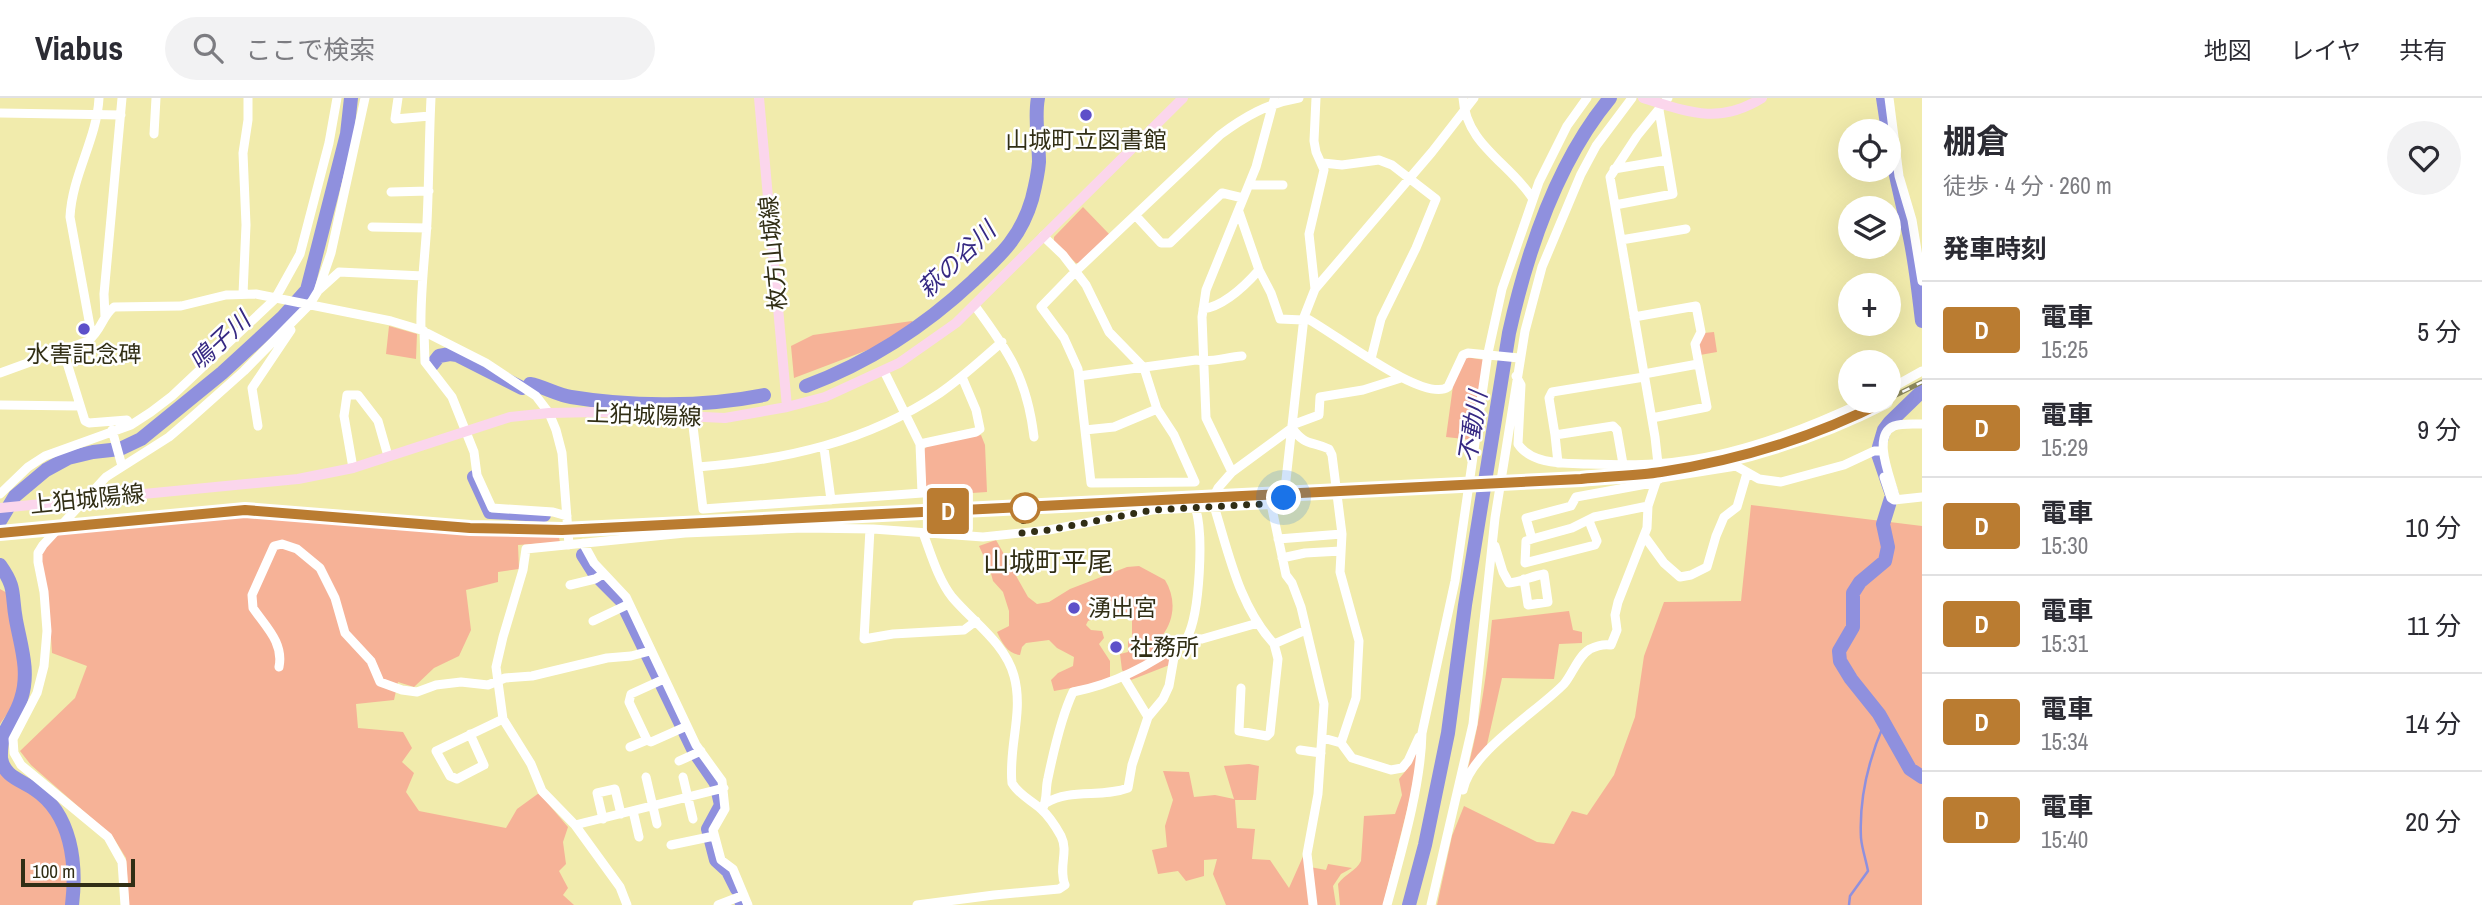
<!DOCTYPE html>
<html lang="ja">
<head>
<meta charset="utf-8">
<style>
  :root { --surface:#fff; --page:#f2f2f3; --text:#2b2b33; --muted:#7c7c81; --line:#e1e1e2 }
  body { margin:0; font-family:"Archivo Narrow","Noto Sans JP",sans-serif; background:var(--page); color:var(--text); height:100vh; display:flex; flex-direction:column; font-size:26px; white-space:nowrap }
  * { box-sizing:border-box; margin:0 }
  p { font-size:23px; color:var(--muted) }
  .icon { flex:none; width:38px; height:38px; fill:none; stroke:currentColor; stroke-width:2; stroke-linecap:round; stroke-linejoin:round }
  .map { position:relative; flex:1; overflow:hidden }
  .side { display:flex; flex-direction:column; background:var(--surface); width:560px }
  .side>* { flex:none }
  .badge { padding:0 14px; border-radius:5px; font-size:24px; line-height:46px }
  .tools { position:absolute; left:1838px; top:21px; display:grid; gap:14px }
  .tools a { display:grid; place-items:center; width:63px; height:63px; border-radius:50%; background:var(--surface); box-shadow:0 7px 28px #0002; font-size:35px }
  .scale { position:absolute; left:21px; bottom:18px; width:114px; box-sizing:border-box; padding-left:7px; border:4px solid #312e15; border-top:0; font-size:19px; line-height:24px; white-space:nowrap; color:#312e15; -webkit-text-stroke:5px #fff; paint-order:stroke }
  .you { position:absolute; width:35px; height:35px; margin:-18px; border:5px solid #fff; border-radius:50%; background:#1a73e8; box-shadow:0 0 0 10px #1a73e833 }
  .map>.badge { position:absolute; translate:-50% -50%; box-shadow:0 0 0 4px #fff }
  h2 { padding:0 21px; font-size:26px; line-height:63px }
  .round { display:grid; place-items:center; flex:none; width:74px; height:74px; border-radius:37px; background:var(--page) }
  .summary { display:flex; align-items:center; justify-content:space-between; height:119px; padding:0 21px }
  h1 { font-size:33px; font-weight:700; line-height:52px }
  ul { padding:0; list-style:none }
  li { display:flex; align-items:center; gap:21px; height:98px; padding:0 21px; border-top:2px solid var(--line) }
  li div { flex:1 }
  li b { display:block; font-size:26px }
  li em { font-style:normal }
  li .badge { min-width:77px; font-weight:700; text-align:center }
  header { display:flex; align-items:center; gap:42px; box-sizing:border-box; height:98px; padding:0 35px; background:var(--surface); border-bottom:2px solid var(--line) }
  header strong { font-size:33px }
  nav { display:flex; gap:38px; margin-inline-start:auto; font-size:24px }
  .search { width:490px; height:63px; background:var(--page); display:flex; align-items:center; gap:18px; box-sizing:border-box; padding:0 24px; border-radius:38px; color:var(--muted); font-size:26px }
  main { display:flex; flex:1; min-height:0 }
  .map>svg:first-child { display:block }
</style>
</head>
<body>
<header>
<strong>Viabus</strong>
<div class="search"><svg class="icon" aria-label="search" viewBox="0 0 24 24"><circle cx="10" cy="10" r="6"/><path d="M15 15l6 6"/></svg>ここで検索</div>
<nav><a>地図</a><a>レイヤ</a><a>共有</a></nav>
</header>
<main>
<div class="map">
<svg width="1922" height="807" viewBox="0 0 1922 807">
  <rect width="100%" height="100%" fill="#f1ebac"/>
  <path fill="#f6b297" d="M1083 109 1110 137 1080 165H1076L1054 144V139Z
    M912 223 916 228 873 250 794 280 791 248 813 237Z
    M389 228 417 236 416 261 386 256Z
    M1714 234 1717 254 1700 257 1698 244 1704 235Z
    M1465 259 1485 262 1473 342 1446 339 1453 288Z
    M981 337 985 347 987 394 927 398 923 353 927 348Z
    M1751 407 1922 428V807H1437L1452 738 1464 708 1537 744 1554 746 1572 713 1587 717 1614 677 1635 619 1644 558 1664 504 1741 503Z
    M239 418C346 419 451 439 558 436L560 444 518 447 519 471 498 474V484L466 492 471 532 459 558 434 570 414 589 398 584 394 602 356 606 358 630 403 634 412 650 402 664 414 675 406 694 419 713 506 730 517 711 539 695 568 729 563 744 566 766 559 773 568 790 563 797 574 807H129L126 760 113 739 31 667 20 653 75 600 87 568 52 555 49 509 41 469 42 455 48 446 62 432 182 421Z
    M996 442 1028 499 1037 506 1049 504 1070 491 1127 469 1139 468 1165 482C1176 500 1175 521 1162 538L1173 555 1172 566 1131 582 1122 572 1120 556 1128 554V543L1132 540V522C1118 518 1101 517 1088 523L1086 527 1091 532 1102 533 1104 540 1099 546 1110 563V579L1104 584 1054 593 1051 582 1058 575 1073 568 1074 559 1057 550 1049 542 1026 545 1022 549 1020 557C1008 556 1002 545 997 534L1009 528V513L1003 494 993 483 990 472 979 448Z
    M0 491 9 496C11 526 28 575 16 602 12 611 5 618 0 626Z
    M1569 513 1573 532 1582 534V545L1559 546 1554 581 1502 580 1486 651 1466 677C1480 626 1487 575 1492 522Z
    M1417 646 1418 656 1410 700 1383 807H1340L1338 786C1345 776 1356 773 1361 763L1364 718 1395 716 1402 697 1399 681 1408 670Z
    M1249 666 1259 668 1256 702H1235L1237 730 1255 731 1252 761 1270 762 1289 790 1305 754 1311 807H1226L1213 776 1217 761 1204 762V778L1186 783 1178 773 1158 776 1152 752 1167 749 1165 728 1173 702 1163 673 1189 674 1194 699 1215 697 1234 701 1224 668Z
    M0 671C11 687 20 687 34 697 67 724 71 767 67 807H0Z
    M1328 766 1352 770 1341 776 1333 788 1336 807H1315L1310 769 1326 772Z"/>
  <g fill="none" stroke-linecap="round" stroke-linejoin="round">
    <path stroke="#8f90de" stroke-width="2.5" d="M1849 807 1850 798 1868 773C1866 762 1862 751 1861 740 1859 701 1868 663 1884 626"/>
    <path stroke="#8f90de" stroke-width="14" d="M1883 0 1888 33
      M1888 36C1893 68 1900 95 1907 126 1915 158 1918 190 1922 223
      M432 267 439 258 450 256 457 257 522 290
      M530 286C543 288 557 297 571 299 631 309 704 309 764 297
      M806 288C870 264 924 229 973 183 1001 157 1021 139 1032 101 1035 89 1038 77 1039 64 1039 43 1034 21 1038 0
      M1922 293 1890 324 1884 332 1879 349 1878 356 1892 397 1883 426 1888 449 1885 463 1860 484 1853 495V529L1839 553 1840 563 1851 581 1879 616 1910 671 1922 679
      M474 379 490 414 544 417
      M0 423 15 398 46 372 68 360 93 354 120 351 141 341 222 275 283 219 307 192 347 36 351 0
      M583 457 595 476 621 502 694 653 716 685 721 707 708 731 716 762 728 773 737 791
      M0 467C17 491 11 496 16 522 21 549 30 574 21 601 14 625 0 629 1 660 4 679 21 682 34 691 72 716 77 766 72 807
      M741 803 743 807
      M1409 807 1425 747 1448 635 1465 507 1509 235C1527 154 1556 65 1610 0"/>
    <path stroke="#fff" stroke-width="9" d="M398 0 395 21 430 18
      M1463 0C1466 47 1510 65 1533 101
      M1889 0 1899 78 1912 122 1922 183
      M0 15 121 17
      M154 36 156 0
      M1323 65 1342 67 1379 62 1392 67 1436 101 1416 150 1381 221 1371 261
      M1614 71 1667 62
      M1249 87H1283
      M391 94 429 93
      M1615 107 1673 96 1659 12
      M1136 118 1161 145H1170L1222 95 1243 100
      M372 129 427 130
      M1043 138 1063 157 1086 187 1109 234 1144 270 1157 311 1174 337 1195 384 1091 385 1078 271 1064 240 1041 209 1076 173 1220 37C1244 19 1268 5 1299 0
      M1621 142 1686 131
      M1259 172 1271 195 1280 221 1303 222
      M1315 191 1309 136 1324 72 1316 54 1314 43 1316 0
      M319 192 339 174 423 178
      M243 196 246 127 243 55 248 22V0
      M975 208C1009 254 1027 280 1034 339
      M1203 211C1224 208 1244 189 1259 172L1239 114
      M105 219 104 196 122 0
      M1304 219C1331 232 1423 306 1448 289L1463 257 1468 255 1519 260
      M1634 219 1696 208 1701 234 1695 246 1707 309 1652 320
      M421 232C420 196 425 160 427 124 429 83 429 41 431 0
      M424 233 425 264 452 299 474 354 477 377 492 410 553 414 567 418
      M92 239 70 119C72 77 97 41 99 0
      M63 252 85 323 89 325 127 322 131 327
      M0 275 88 243C102 232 102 218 114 209L181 208 226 197 256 196 391 223 421 232 486 265 536 298 549 315 556 332 562 355 569 447
      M1644 276 1698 266
      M1079 278 1196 262C1212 265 1226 259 1242 258
      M1516 278 1521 287 1518 346C1532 367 1565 365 1587 366 1619 367 1652 368 1683 363 1746 355 1809 330 1866 303
      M1888 292 1922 273
      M0 307 80 308
      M692 320 703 411 922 395 920 346 884 273
      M1292 327 1319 317 1320 299 1363 292 1401 280
      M258 328 252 290 291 232
      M112 332 122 368
      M1085 332 1114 329 1157 311
      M1555 337 1549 300 1552 294 1644 279
      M920 346 976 334 980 331 976 312 962 279
      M824 350 831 402
      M1558 365 1555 337 1613 328 1617 332 1623 366
      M698 369C785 362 867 344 940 295 962 280 982 261 1002 244
      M353 370 344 318 347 297H358L378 323 388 358
      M1232 374 1292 330C1305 348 1311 343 1329 351L1332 357 1342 436 1340 474 1359 543 1356 600 1341 645 1323 640
      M1884 379 1891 400 1894 402 1922 399
      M0 396 28 369 45 358 131 327 151 314 172 298 275 201 300 156 329 45 337 0
      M1896 402C1893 385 1870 338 1894 328 1902 325 1913 326 1922 326
      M1271 406 1286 477 1292 485 1301 509 1324 606 1318 696 1307 756 1313 807
      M1209 408 1218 390 1232 374 1206 320 1202 219 1206 192 1256 69 1274 2
      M1214 408C1229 456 1239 508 1274 546L1306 532
      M1648 408 1594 419 1572 430 1532 441 1526 420 1571 408 1576 399 1652 385 1661 380 1736 368 1759 381 1781 384 1844 367 1874 353H1882
      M870 431 864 541 893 536 964 532 976 523
      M1645 439 1664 465 1680 479 1691 477 1707 469 1716 438 1724 419 1737 409 1747 375
      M1278 441 1342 436
      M1532 441 1526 443 1525 465 1595 447 1597 443 1589 423
      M583 445 594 465 626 499 696 647 722 683 725 711 713 732 721 762 733 771 748 807
      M1495 448 1503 474 1509 485C1521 484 1532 478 1544 476L1548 504 1528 507 1524 481
      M1282 460 1305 455 1341 453
      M570 487 595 481 603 476
      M593 523 629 506
      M1187 540 1202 541 1258 525
      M279 569C284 545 266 529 253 510L252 497 274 448 282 446 297 451 320 470 335 500 345 535 371 563 380 584 402 592 417 594 436 587 461 584 488 587 505 580 532 578 607 560 631 558 650 553
      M1123 578 1148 619
      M664 581 631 596 629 604 647 642 651 644 687 628
      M1241 590 1239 633 1267 638 1270 635 1278 561 1274 546
      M470 636 484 667 457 681 450 678 436 653 503 621
      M1341 645 1352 660 1391 672 1402 670 1408 663 1419 639
      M630 649 647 642
      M1300 652 1321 655
      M679 663 701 653
      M646 679 657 726
      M683 679 693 721
      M1463 692C1471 653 1537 614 1564 586 1573 575 1578 558 1590 551 1596 548 1605 546 1611 547L1617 532 1615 517 1618 504 1647 430 1648 408 1659 375 1655 339 1610 79 1637 38 1668 0
      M1046 705C1070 690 1102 700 1128 690L1132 667 1148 619 1163 601 1169 588 1176 548
      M1042 712C1048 702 1045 691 1048 680 1053 656 1063 615 1073 594 1115 586 1153 566 1187 540 1200 515 1204 434 1195 409
      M633 713 639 739
      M603 721 597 695 615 691 621 716
      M575 727 724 690
      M671 747 714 738
      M125 807 122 764 108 739 21 667 14 655 13 641 37 595 44 568 47 533 44 494 38 464V455L43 447 106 379 169 339 190 321 244 273 310 206 318 193 331 155 365 0
      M627 807 620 789 575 727 542 693 531 666 503 621 496 569 503 539 523 472 526 451 685 435 803 430 873 431 983 439 1049 432 1152 412 1280 406 1284 400 1304 219 1315 191 1432 54 1474 0
      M718 807 744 797
      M917 807 994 797 1059 791 1065 787C1058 769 1069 754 1061 738 1056 729 1049 718 1041 711 1031 702 1019 697 1012 685 1008 650 1024 614 1014 578 1005 545 973 524 952 499 938 481 931 456 923 435
      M1387 807C1401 755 1421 688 1422 635L1455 483 1488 255 1502 191 1539 84 1567 28 1587 0
      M1431 807 1473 626 1495 420 1525 233 1542 169 1581 76 1596 48 1632 0"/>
    <path stroke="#fbd6ec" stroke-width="10" d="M759 0 787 309
      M1643 0C1688 14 1719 27 1762 0
      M0 410 298 381 353 370 510 319 549 315 597 314 725 320 787 309 825 299 899 265 956 225 1183 0"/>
    <g stroke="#8c885d" stroke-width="5">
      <path id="rail" d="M1888 301 1922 284
        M1511 384C1560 382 1612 381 1661 374 1739 363 1816 339 1885 303
        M0 436 245 412 449 429 562 432 1448 389"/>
    </g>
    <use href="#rail" stroke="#fff" stroke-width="2.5" stroke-dasharray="8" stroke-linecap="butt"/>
  </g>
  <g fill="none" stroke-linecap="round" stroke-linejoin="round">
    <g stroke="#fff" stroke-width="16">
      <path id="line" d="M0 435 245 412 470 430 562 432 1581 381C1608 378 1635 378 1661 374 1739 362 1815 339 1885 303"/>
    </g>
    <use href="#line" stroke="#ba7c31" stroke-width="10"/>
    <path stroke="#312e15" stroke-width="7" stroke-dasharray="0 12.6" d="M1025 410 1022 435 1049 432 1152 412 1280 405 1284 400"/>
  </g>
  <g fill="#5d50c9" stroke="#fff" stroke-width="2.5">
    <circle cx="1086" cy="17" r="7"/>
    <circle cx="84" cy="231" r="7"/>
    <circle cx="1074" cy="510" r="7"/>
    <circle cx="1116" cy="549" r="7"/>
  </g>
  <circle fill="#fff" stroke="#ba7c31" stroke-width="3.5" cx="1025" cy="410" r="14"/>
  <g text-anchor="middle" stroke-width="5" stroke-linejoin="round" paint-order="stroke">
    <g font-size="23" fill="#312e15" stroke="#fff">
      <text x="1086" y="50">山城町立図書館</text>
      <text x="84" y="264">水害記念碑</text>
      <text x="1088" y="518" text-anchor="start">湧出宮</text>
      <text x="1130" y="557" text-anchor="start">社務所</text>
    </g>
    <g font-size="23" fill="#312e15" stroke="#fff">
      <text transform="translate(773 155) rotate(-95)" y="8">枚方山城線</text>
      <text transform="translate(644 317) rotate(2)" y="8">上狛城陽線</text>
      <text transform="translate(87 401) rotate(-6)" y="8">上狛城陽線</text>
    </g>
    <g font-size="24" font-style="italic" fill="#362983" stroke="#fff">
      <text transform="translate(957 162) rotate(-44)" y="8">萩の谷川</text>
      <text transform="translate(220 243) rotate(-43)" y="8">鳴子川</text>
      <text transform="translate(1473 329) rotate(-81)" y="8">不動川</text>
    </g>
    <g font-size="26" fill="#312e15" stroke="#fff">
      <text x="1048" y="473">山城町平尾</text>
    </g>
  </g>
</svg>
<div class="tools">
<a><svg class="icon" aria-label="locate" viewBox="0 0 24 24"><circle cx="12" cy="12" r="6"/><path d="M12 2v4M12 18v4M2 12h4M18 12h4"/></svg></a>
<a><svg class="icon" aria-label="layers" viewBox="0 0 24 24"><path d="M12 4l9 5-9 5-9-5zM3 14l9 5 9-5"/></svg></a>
<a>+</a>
<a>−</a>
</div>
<div class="scale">100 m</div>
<div class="you" style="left:1284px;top:400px"></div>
<b class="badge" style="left:948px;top:413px;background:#ba7c31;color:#fff">D</b>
</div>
<section class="side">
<div class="summary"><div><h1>棚倉</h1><p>徒歩 · 4 分 · 260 m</p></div><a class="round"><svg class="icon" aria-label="heart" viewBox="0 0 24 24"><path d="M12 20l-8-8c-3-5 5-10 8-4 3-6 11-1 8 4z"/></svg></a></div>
<h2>発車時刻</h2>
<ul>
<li><span class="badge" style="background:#ba7c31;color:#fff">D</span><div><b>電車</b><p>15:25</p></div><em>5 分</em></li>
<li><span class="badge" style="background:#ba7c31;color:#fff">D</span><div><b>電車</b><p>15:29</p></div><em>9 分</em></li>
<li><span class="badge" style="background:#ba7c31;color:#fff">D</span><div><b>電車</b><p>15:30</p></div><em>10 分</em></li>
<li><span class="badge" style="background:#ba7c31;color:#fff">D</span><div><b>電車</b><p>15:31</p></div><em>11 分</em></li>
<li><span class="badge" style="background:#ba7c31;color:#fff">D</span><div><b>電車</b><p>15:34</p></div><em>14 分</em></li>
<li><span class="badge" style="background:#ba7c31;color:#fff">D</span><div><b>電車</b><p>15:40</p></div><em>20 分</em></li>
</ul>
</section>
</main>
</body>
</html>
